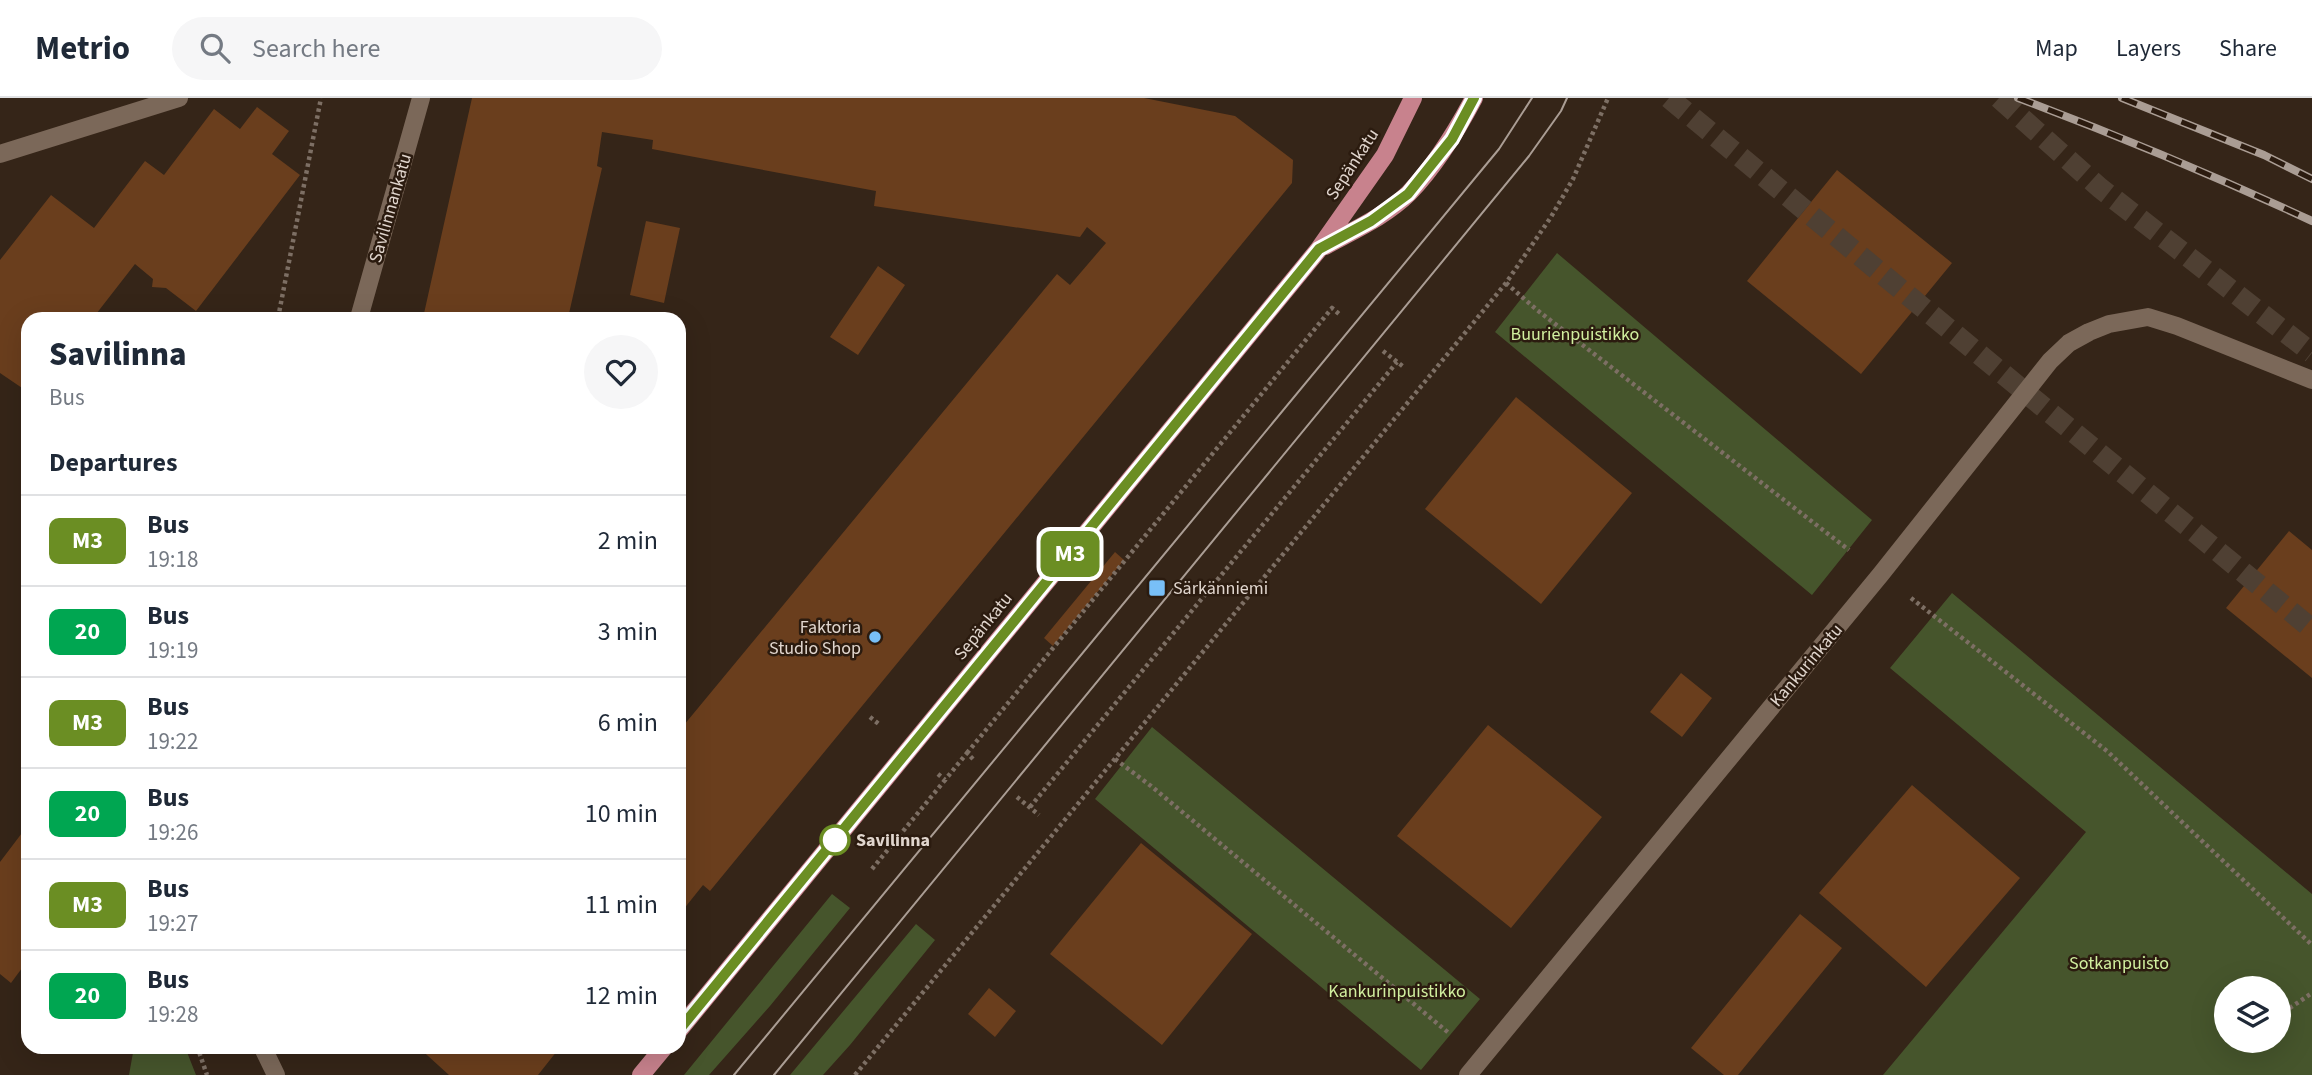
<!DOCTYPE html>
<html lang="en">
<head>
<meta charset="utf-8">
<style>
  :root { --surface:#fff; --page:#f6f6f7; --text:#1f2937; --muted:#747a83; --line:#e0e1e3 }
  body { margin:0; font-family:"Source Sans 3",sans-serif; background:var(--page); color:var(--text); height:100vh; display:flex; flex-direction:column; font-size:26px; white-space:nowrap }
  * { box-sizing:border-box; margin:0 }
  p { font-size:23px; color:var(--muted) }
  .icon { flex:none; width:38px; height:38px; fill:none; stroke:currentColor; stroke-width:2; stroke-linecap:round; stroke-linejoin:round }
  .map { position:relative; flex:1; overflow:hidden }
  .sheet { position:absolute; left:21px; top:214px; width:665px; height:742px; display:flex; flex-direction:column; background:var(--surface); border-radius:21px; box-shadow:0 7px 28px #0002 }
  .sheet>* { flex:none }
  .badge { padding:0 14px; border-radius:10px; font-size:24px; line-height:46px }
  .controls { position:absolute; left:2214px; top:878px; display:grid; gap:14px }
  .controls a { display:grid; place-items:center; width:77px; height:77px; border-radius:50%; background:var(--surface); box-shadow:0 7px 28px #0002; font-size:35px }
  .map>.badge { position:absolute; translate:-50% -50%; box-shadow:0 0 0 4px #fff }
  h2 { padding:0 28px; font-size:26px; line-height:63px }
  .round { display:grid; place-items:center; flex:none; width:74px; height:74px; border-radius:37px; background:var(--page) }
  .head { display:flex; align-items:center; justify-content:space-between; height:119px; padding:0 28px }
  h1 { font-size:33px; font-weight:800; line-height:52px }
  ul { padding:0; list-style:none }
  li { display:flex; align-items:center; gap:21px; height:91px; padding:0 28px; border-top:2px solid var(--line) }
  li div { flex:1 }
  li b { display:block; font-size:26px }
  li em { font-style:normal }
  li .badge { min-width:77px; font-weight:700; text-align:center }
  header { display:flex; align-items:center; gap:42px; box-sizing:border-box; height:98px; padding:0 35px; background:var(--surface); border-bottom:2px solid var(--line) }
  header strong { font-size:33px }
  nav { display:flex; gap:38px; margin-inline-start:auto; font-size:24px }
  .search { width:490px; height:63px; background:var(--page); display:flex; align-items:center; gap:18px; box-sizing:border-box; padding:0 24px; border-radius:38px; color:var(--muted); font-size:26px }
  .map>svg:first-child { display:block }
</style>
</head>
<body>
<header>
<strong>Metrio</strong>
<div class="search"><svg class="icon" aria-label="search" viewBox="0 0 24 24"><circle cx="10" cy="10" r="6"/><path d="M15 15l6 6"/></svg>Search here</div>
<nav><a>Map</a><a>Layers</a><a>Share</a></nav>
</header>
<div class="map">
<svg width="2312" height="977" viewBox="0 0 2312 977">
  <rect width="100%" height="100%" fill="#352518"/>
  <path fill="#46552c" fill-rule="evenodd" d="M1557 155 1872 422 1812 497 1495 234Z
    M1952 495 2312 796V977H1883L2086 734 1890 570ZM2226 891H2278V943H2226Z
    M1152 629 1480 901 1421 972 1095 701Z
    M832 796 850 810 770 908 709 977H684Z
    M916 826 935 842 850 947 823 977H790Z
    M134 949H185L196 977H129Z"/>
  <path fill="#6a3e1d" d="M472 0H1144L1235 18 1293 62 1292 85 710 793 703 787 679 817V633L1057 176 1070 187 1106 145 1087 129 1080 139 874 108 876 93 652 51 653 42 602 34 597 68 602 70 568 220H423Z
    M257 9 289 33 272 56 300 77 196 213 166 190 152 189 153 181 135 166 93 220H28V294L0 275V162L51 97 94 130 145 63 164 77 214 11 240 31Z
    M1837 72 1952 165 1861 276 1747 183Z
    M646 123 680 130 664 205 630 197Z
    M878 168 905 187 858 257 830 239Z
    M1516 299 1632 395 1541 506 1425 411Z
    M2289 433 2312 452V580L2226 510Z
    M1115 454 1124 462 1053 548 1044 540Z
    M1681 575 1712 600 1682 639 1650 614Z
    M1488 627 1602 719 1511 830 1397 738Z
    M1912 687 2020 780 1926 889 1819 795Z
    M28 727V862L11 885 0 876V764Z
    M1141 745 1252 836 1162 947 1050 856Z
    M1800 816 1842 850 1738 977H1724L1691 950Z
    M989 890 1016 913 995 939 968 916Z
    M417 948H561L538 977H449Z"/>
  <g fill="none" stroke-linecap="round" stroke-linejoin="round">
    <path stroke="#4f4033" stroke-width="21" stroke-dasharray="21 10" stroke-linecap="butt" d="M1669 0 2312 531
      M1999 0 2100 90 2312 255"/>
    <path stroke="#7d6f64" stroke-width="4.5" stroke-dasharray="3.5 3.5" stroke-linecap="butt" d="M1506 185 1537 212 1849 452
      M278 220 321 0
      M1383 253 1405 270
      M1911 500 2107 653 2312 847
      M870 619 880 627
      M967 655 1332 210 1339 216
      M1115 661 1151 688 1450 936
      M938 676 945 682 967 655 973 661
      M1017 699 1039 717
      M1030 709 1397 264
      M872 771 945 682
      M2278 918 2312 895
      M197 948 207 977
      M855 977 1506 185 1551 119 1573 81 1608 0"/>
    <path stroke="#7b6859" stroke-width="18" d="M0 56 179 0
      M359 220 421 0
      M262 948 276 977
      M1468 977 1881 476 2050 263 2069 245 2089 234 2109 226 2148 219 2177 228 2312 282"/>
    <path stroke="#c8828d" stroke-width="18" d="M1325 148C1354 132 1386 118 1409 95 1436 67 1456 34 1474 0
      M679 932 1319 151 1385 57 1413 0
      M641 977 665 948"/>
    <path stroke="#aa9d94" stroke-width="2" d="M734 977 1499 51 1532 0
      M774 977 1529 58 1561 13 1567 0"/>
    <g stroke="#aa9d94" stroke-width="8">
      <path id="rail" d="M2018 0C2117 37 2215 78 2312 123
        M2122 0 2264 57 2312 81"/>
    </g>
    <use href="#rail" stroke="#2b1b0f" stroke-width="5" stroke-dasharray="16" stroke-linecap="butt"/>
  </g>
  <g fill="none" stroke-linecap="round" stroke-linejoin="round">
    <g stroke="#fff" stroke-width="16">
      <path id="line" d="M679 932 1319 151 1371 123 1408 96 1452 41 1474 0"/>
    </g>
    <use href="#line" stroke="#6b8e23" stroke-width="10"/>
  </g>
  <g fill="#78bff7" stroke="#2b1b0f" stroke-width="2.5">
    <rect x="1148" y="481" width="18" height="18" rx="3.5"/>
    <circle cx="875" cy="539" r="7"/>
  </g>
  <circle fill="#fff" stroke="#6b8e23" stroke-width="3.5" cx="835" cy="742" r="14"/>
  <g text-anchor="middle" stroke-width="5" stroke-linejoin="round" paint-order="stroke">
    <g font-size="18" fill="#e1d6ce" stroke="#2b1b0f">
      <text transform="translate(1352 66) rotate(-57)" y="6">Sepänkatu</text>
      <text transform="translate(390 110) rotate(-74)" y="6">Savilinnankatu</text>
      <text transform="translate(983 528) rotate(-51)" y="6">Sepänkatu</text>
      <text transform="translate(1806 567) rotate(-50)" y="6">Kankurinkatu</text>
    </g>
    <g font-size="18" fill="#d1ef9f" stroke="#2b1b0f">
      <text x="1575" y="242">Buurienpuistikko</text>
      <text x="2119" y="871">Sotkanpuisto</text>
      <text x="1397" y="899">Kankurinpuistikko</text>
    </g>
    <g font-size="18" fill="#e1d6ce" stroke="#2b1b0f" text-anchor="start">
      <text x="1173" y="496">Särkänniemi</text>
      <text x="861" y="535" text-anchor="end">Faktoria<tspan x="861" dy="21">Studio Shop</tspan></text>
    </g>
    <g font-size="18" font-weight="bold" fill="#e1d6ce" stroke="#2b1b0f" text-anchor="start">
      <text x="856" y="748">Savilinna</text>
    </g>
  </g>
</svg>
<div class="controls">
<a><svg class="icon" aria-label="layers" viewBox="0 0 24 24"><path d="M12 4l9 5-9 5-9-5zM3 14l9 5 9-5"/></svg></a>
</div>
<b class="badge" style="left:1070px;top:456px;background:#6b8e23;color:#fff">M3</b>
<section class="sheet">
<div class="head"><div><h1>Savilinna</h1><p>Bus</p></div><a class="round"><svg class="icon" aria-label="heart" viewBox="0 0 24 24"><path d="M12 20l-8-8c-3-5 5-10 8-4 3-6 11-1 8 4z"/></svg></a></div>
<h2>Departures</h2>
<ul>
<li><span class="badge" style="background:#6b8e23;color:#fff">M3</span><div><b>Bus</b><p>19:18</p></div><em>2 min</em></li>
<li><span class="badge" style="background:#00a651;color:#fff">20</span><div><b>Bus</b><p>19:19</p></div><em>3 min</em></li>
<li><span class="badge" style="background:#6b8e23;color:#fff">M3</span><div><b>Bus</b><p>19:22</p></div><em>6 min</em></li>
<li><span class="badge" style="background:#00a651;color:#fff">20</span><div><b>Bus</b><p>19:26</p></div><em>10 min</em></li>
<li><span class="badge" style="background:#6b8e23;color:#fff">M3</span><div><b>Bus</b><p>19:27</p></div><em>11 min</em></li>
<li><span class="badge" style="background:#00a651;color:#fff">20</span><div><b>Bus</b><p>19:28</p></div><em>12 min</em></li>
</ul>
</section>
</div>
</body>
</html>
